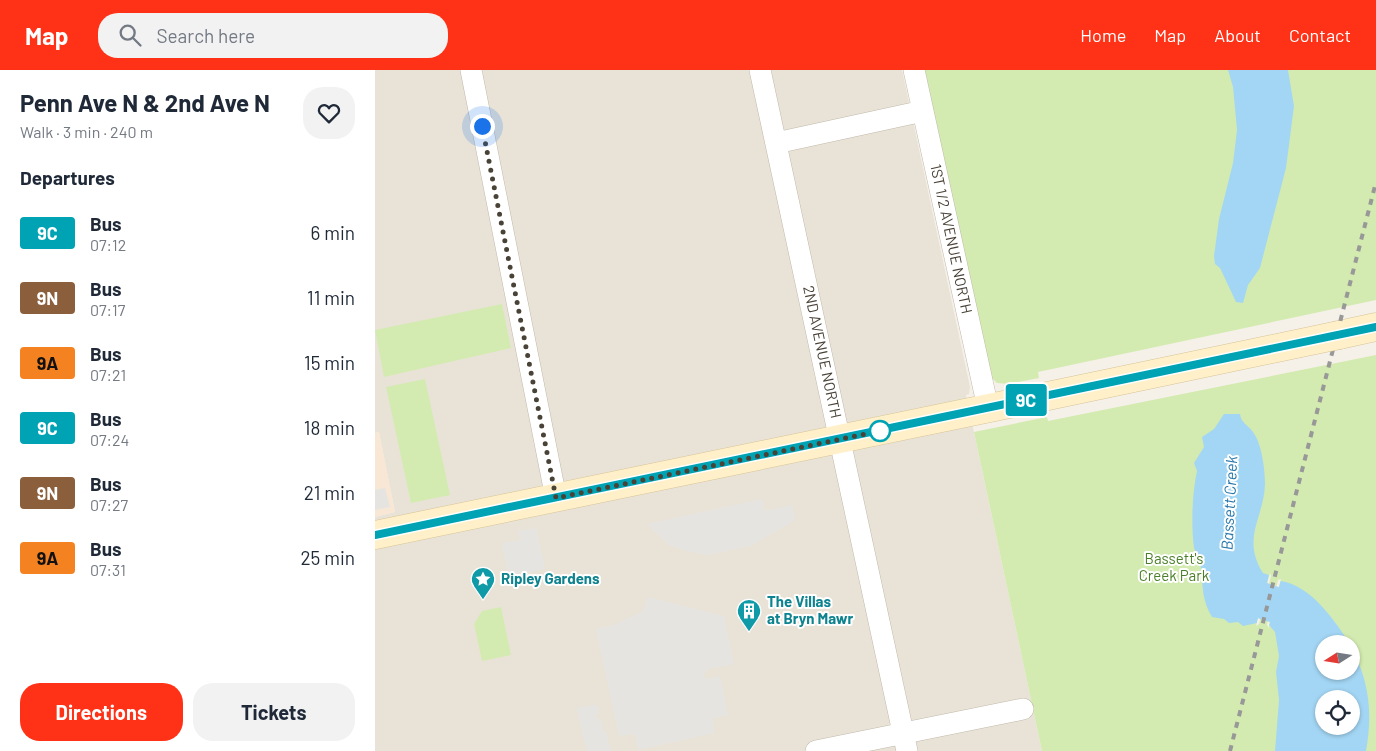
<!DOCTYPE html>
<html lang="en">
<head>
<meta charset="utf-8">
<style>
  :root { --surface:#fff; --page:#f2f2f3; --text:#1f2937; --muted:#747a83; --accent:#ff3116 }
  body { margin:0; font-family:Barlow,sans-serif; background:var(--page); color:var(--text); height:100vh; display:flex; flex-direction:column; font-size:19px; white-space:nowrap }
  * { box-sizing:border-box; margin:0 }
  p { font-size:16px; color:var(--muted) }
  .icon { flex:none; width:28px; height:28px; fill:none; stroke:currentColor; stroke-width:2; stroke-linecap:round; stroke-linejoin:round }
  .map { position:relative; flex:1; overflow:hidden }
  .details { display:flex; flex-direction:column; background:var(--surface); width:375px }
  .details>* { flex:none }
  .badge { padding:0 10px; border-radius:4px; font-size:18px; line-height:32px }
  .needle { width:32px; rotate:258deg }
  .controls { position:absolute; left:940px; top:565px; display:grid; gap:10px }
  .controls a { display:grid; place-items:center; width:45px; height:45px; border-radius:50%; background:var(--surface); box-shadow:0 1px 4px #0004; font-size:25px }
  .you { position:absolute; width:25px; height:25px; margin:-12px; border:4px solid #fff; border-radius:50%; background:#1a73e8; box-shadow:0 0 0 8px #1a73e833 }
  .map>.badge { position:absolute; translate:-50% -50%; box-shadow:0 0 0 2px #fff }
  h2 { padding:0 20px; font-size:19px; line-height:45px }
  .round { display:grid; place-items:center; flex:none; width:52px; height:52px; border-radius:20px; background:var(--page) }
  .summary { display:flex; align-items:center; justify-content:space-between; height:85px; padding:0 20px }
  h1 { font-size:24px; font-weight:700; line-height:38px }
  .action { display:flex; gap:10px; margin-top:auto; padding:10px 20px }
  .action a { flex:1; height:58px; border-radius:20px; background:var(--accent); color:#fff; font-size:20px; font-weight:700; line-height:58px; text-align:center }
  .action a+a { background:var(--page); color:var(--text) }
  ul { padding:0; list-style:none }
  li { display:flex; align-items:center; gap:15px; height:65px; padding:0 20px }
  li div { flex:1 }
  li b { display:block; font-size:19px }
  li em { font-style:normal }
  li .badge { min-width:55px; font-weight:700; text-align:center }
  header { display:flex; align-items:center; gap:30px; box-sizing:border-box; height:70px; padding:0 25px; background:var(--accent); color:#fff }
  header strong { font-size:24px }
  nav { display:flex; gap:28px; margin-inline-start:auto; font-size:18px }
  .search { width:350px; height:45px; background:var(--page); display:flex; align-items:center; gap:12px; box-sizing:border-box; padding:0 18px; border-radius:20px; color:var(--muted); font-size:19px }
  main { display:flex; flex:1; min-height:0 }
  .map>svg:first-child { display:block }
</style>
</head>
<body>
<header>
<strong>Map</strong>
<div class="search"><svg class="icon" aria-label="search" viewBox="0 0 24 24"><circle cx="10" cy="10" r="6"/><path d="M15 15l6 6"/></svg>Search here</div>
<nav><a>Home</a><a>Map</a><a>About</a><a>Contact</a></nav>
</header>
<main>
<section class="details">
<div class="summary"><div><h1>Penn Ave N &amp; 2nd Ave N</h1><p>Walk · 3 min · 240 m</p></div><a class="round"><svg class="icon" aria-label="heart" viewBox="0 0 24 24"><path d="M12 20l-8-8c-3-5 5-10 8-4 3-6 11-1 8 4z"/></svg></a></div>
<h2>Departures</h2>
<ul>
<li><span class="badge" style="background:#00a3b4;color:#fff">9C</span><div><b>Bus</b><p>07:12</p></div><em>6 min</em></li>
<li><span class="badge" style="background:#8b5e3c;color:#fff">9N</span><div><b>Bus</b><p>07:17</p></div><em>11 min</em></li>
<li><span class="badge" style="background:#f58220;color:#111">9A</span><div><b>Bus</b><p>07:21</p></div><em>15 min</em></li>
<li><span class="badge" style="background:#00a3b4;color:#fff">9C</span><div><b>Bus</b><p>07:24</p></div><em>18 min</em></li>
<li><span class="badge" style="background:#8b5e3c;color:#fff">9N</span><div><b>Bus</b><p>07:27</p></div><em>21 min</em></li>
<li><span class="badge" style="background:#f58220;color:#111">9A</span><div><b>Bus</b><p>07:31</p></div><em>25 min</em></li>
</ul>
<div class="action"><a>Directions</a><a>Tickets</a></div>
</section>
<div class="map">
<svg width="1001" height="681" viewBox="0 0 1001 681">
  <rect width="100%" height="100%" fill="#f5f1e9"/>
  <path fill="#e9e3d7" d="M0 0H527L595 317 594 324 591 325 667 681H0V447L20 442 4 362 0 363Z"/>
  <path fill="#f7e7d4" d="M4 362 20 442 0 447V363Z"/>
  <path fill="#d3ebb0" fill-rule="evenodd" d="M550 0H1001V230L663 302 664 308 634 314 622 313 615 306Z
    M127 234 136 278 9 307 0 260Z
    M1001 285V681H667L599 362 672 347 673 351ZM949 574H976V601H949ZM949 629H976V656H949Z
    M50 309 75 425 36 433 11 317Z
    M126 537 136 585 107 591 99 554 107 541Z"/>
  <path fill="#e6e4e1" d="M10 418 15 437 0 440V420Z
    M387 429 390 441 417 435 420 450 376 476 332 485 311 481 294 475 272 454Z
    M161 458 170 499 134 506 127 473 145 470 143 461Z
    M273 527 349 546 359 594 333 599 328 605 331 609 345 606 353 645 338 648 339 663 263 680 260 664 244 666 221 559 239 555 267 542Z
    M217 635 223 636 224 643 220 644 221 647 227 652 228 661H231L236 681H213L210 674 202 638Z"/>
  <path fill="#a3d6f4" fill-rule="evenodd" d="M853 0H913L919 36 911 98 885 198 873 215 868 233 861 232 845 198 840 194 839 186 844 149 858 93 862 60 858 17Z
    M849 344H865C866 353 873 355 878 362 887 374 890 400 890 414 889 448 866 468 888 503L894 505 882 553 868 556 863 552 854 553 849 549 837 547C827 531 828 517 826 500 826 492 821 485 819 478 816 455 817 424 822 401L819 393 829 377 827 367 839 359Z
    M905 511C936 515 959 550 975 574H949V601H976V576C994 611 998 642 991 681H900L904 630 901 602 904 586 900 562 894 555ZM949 629H976V656H949Z"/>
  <path fill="#f5f1e9" d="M895 503 896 506 884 554 881 556Z
    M906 509 894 555V558L892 555 903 510Z"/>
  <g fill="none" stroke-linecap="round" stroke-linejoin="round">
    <path stroke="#a3d6f4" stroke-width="36" d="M854 496C871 530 882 528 915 540L935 572 949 629"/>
    <g stroke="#c1b9ab" stroke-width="22">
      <path id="street" d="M96 0 181 428
        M385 0 532 681
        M539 0 613 338
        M401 73 548 41
        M441 681 648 639"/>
    </g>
    <g stroke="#d7c497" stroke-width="29">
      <path id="secondary" d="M964 265 1001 257
        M0 465 668 327"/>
    </g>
    <use href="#street" stroke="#fff" stroke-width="21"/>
    <use href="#secondary" stroke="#fff0c9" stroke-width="28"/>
    <path stroke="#989898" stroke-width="4" stroke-dasharray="6 6" stroke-linecap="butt" d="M855 681 1001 112"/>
    <g stroke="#d7c497" stroke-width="29" stroke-linecap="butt">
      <path id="secondary-bridge" d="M668 327 964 265"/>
    </g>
    <use href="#secondary-bridge" stroke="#fff0c9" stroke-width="28"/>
  </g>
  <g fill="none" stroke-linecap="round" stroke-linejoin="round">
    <g stroke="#fff" stroke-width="11">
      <path id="line" d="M0 465 1001 257"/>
    </g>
    <use href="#line" stroke="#00a3b4" stroke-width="8"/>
    <path stroke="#494237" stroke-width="5" stroke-dasharray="0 9" d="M107 56 181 428 505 361"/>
  </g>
  <defs>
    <g id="sight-pin" transform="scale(1.25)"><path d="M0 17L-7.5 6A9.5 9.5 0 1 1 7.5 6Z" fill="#0f9aa8" stroke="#fff"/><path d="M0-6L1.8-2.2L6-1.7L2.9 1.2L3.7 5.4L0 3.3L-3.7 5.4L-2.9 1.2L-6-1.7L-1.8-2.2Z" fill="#fff"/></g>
    <g id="building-pin" transform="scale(1.25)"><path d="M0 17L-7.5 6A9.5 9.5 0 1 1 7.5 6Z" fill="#0f9aa8" stroke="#fff"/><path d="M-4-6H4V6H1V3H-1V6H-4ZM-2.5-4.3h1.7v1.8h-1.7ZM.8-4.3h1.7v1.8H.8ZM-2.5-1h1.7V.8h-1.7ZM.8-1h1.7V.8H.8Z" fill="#fff"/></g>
  </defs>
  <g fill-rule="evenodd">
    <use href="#sight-pin" x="108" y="509"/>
    <use href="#building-pin" x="374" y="541"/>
  </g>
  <circle fill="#fff" stroke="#00a3b4" stroke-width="2.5" cx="505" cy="361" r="10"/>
  <g text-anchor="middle" stroke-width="4" stroke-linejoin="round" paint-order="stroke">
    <g font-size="15" fill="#494237" stroke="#fff">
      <text transform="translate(576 169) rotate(78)" y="5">1ST 1/2 AVENUE NORTH</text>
      <text transform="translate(447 282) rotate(78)" y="5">2ND AVENUE NORTH</text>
    </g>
    <g font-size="15" fill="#4b7f27" stroke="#fff">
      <text x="799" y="494">Bassett's<tspan x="799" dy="17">Creek Park</tspan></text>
    </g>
    <g font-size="15" font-weight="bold" fill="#0d838f" stroke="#fff" text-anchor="start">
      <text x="126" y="514">Ripley Gardens</text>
      <text x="392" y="537">The Villas<tspan x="392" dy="17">at Bryn Mawr</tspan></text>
    </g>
    <g font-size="16" font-style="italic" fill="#2878aa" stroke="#fff">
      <text transform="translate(854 433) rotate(-87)" y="6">Bassett Creek</text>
    </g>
  </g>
</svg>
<div class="controls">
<a><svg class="needle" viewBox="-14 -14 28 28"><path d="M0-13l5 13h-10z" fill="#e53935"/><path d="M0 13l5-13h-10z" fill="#747a83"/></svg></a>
<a><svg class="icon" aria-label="locate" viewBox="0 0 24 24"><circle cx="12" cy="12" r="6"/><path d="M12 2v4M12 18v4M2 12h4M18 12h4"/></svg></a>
</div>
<div class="you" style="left:107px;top:56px"></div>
<b class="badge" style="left:651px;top:330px;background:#00a3b4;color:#fff">9C</b>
</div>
</main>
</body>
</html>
